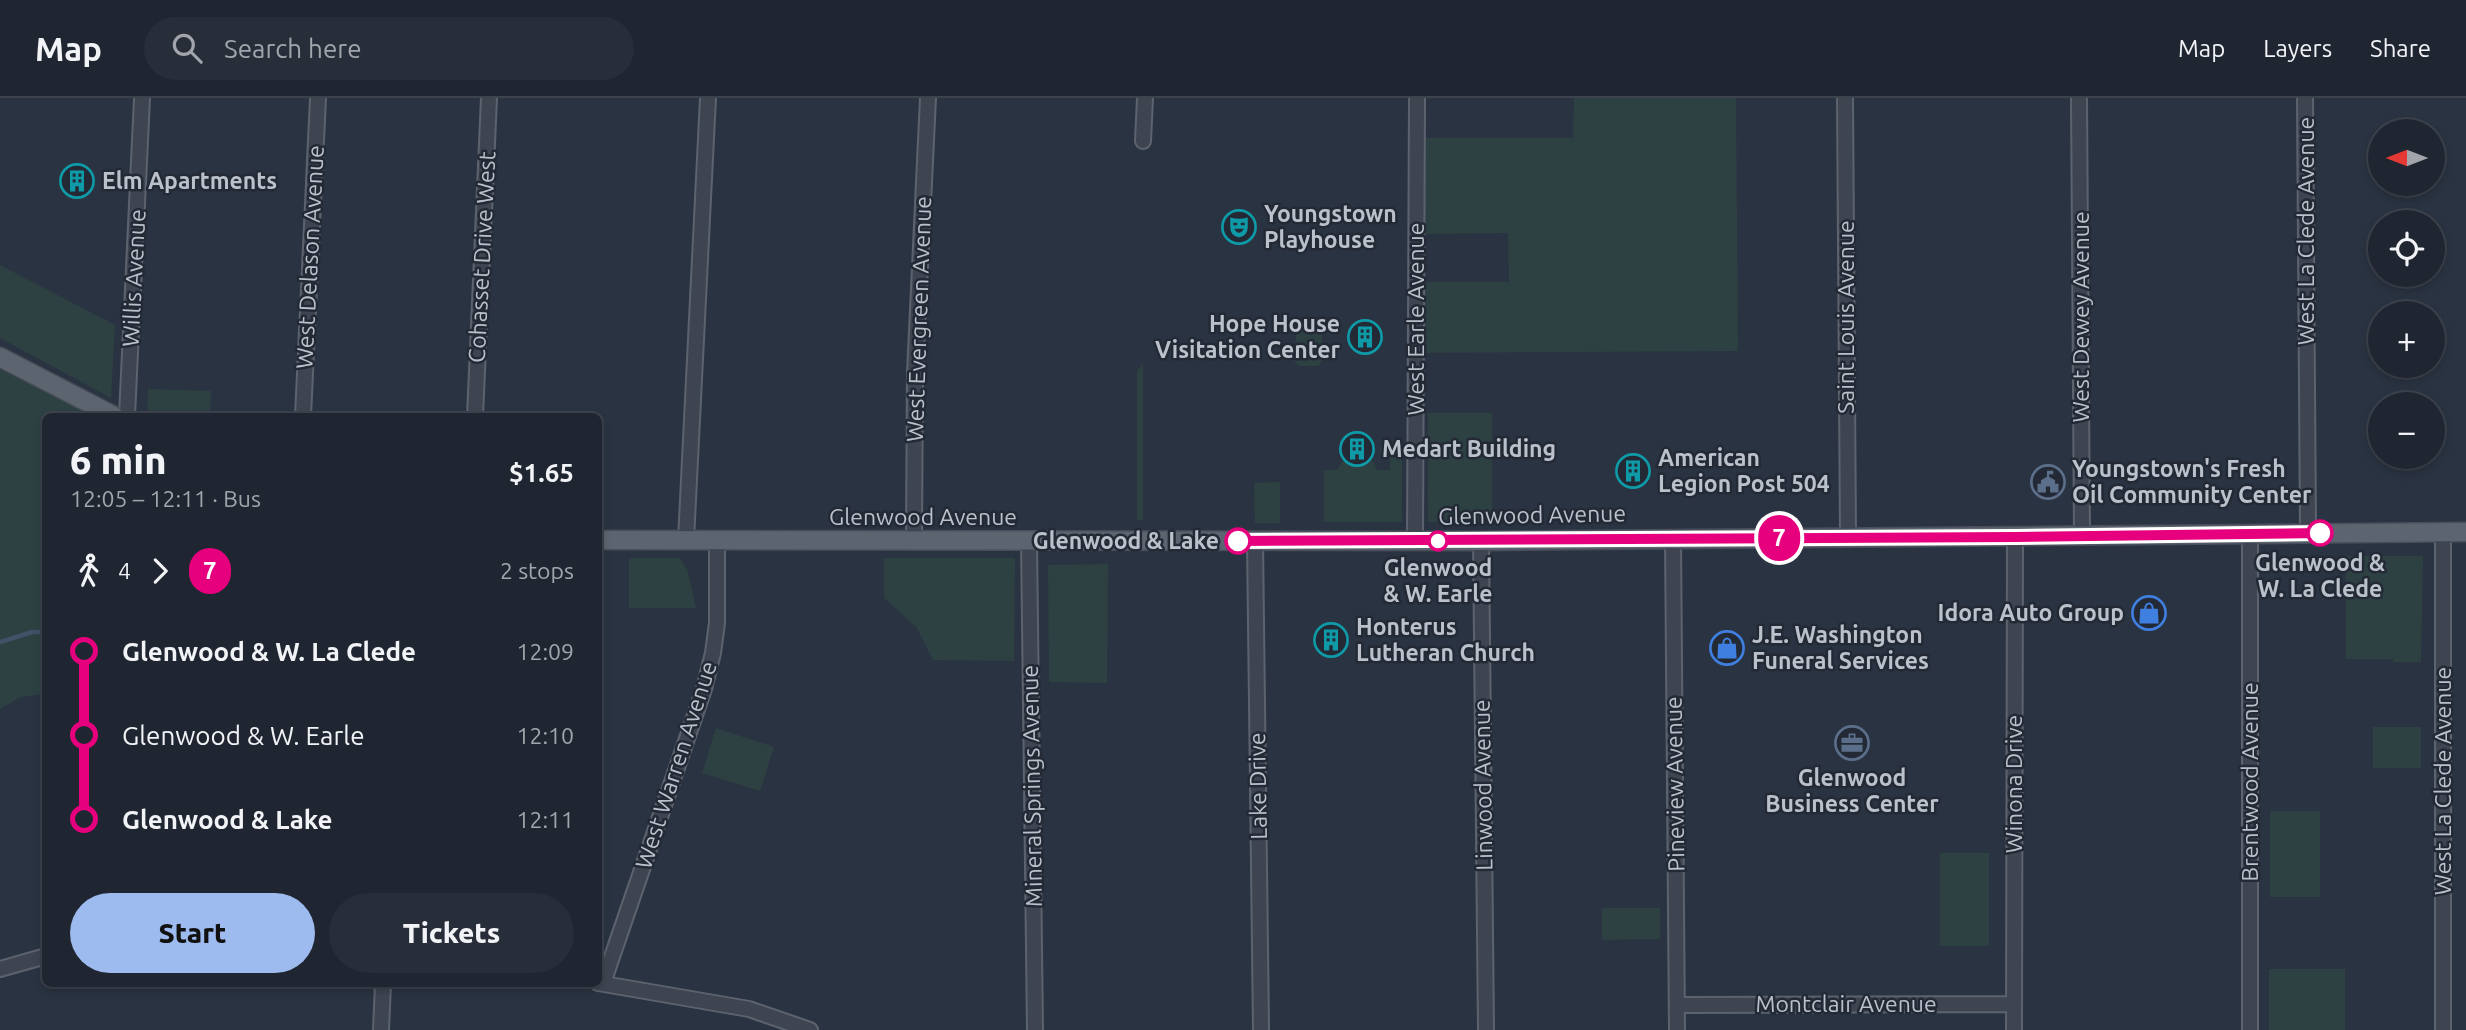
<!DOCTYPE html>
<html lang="en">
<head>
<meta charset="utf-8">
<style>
  :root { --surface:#202631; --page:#282e39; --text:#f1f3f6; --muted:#a2a5ab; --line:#3d434d; --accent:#9dbbee }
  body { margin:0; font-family:Ubuntu,sans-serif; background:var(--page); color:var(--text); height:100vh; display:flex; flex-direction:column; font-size:26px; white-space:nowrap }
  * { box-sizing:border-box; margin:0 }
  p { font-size:23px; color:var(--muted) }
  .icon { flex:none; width:38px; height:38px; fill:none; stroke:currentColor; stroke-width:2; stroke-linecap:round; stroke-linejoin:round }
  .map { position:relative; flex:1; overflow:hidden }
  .sheet { position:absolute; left:42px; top:315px; width:560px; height:574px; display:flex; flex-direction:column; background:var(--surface); border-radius:10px; box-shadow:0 4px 10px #0003,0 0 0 2px var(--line) }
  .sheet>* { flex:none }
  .badge { padding:0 14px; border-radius:23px; font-size:24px; line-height:46px }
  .needle { width:46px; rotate:270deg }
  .buttons { position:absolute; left:2368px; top:21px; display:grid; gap:14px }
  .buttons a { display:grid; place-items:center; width:77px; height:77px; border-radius:50%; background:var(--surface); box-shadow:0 4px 10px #0003,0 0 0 2px var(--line); font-size:35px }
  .map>.badge { position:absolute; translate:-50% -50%; box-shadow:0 0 0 4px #fff }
  .legs { display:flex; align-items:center; gap:10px; height:77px; padding:0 28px; font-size:23px }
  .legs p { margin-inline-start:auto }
  .summary { display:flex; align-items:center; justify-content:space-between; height:119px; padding:0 28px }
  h1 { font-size:38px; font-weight:800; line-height:52px }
  .cta { display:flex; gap:14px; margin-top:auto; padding:14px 28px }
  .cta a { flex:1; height:80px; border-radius:42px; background:var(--accent); color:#111; font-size:28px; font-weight:800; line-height:80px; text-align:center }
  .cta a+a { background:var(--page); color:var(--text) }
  ul { padding:0 28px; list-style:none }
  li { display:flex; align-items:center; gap:24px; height:84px; font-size:26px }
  li i { display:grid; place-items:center; width:10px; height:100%; margin:0 9px; background:currentColor }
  li i::after { content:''; width:18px; height:18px; margin:-9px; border:5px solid; border-radius:50%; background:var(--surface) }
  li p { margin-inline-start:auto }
  li:first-child i { background:linear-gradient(#0000 50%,currentColor 0) }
  li:last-child i { background:linear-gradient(currentColor 50%,#0000 0) }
  header { display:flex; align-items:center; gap:42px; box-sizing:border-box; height:98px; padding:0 35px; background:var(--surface); border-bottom:2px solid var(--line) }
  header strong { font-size:33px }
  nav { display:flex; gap:38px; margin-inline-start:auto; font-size:24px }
  .search { width:490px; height:63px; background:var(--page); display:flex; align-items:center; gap:18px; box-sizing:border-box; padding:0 24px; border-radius:38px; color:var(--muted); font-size:26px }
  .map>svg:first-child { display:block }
</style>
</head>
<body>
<header>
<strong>Map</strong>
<div class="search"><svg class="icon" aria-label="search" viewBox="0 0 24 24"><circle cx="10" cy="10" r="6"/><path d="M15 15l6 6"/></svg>Search here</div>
<nav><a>Map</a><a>Layers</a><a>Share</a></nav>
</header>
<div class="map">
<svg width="2466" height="932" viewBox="0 0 2466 932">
  <rect width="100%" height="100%" fill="#2a3341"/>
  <path fill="#2d4143" d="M1574 0H1736L1738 253 1416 255V184H1509L1508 135 1416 136 1417 40H1573Z
    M0 167 115 227 111 300 0 240Z
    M1316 230 1322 236 1323 262 1318 268H1299L1295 264 1296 231Z
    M0 258 116 318H46L45 596 21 599 0 611Z
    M1143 265V422H1137V273Z
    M148 291 211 293 210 318H147Z
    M1428 315H1492V423L1428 424Z
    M1380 348H1402V424H1324V372H1337L1344 361 1373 363 1377 372H1390V355H1380Z
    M1280 384V425H1255L1254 385Z
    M2346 458H2423L2421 564H2393V561H2346Z
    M629 460H680L688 474 696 510H629Z
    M884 460H1015L1014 563 933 562 917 530 884 500Z
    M1108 466 1107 585 1049 584 1048 467Z
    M2373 629H2421V670H2373Z
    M716 630 774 649 760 693 702 675Z
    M2270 713H2320V799H2270Z
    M1940 755H1989V848H1940Z
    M1602 810H1660V841L1602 842Z
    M2269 871H2345V932H2269Z"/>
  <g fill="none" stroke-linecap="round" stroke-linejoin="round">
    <path stroke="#425168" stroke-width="4.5" d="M0 544 32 534H46"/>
    <g stroke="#5c636e" stroke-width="18">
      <path id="minor" d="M1845 0 1848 439
        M2079 0 2082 437
        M2305 0 2308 435
        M1143 43 1145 0
        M127 318 142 0
        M303 318 318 0
        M475 318 489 0
        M2443 434V932
        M2250 436V932
        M1673 440 1677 932
        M914 441 915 275 928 0
        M686 442 708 0
        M1255 443 1261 932
        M1415 443 1417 0
        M1481 443 1486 932
        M1029 444 1035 932
        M0 871 46 858
        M598 885 749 911 810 932
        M603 885 704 591 713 555 717 525V442
        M1677 907 2014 906
        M381 932 383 886
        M2014 932 2015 439"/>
    </g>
    <g stroke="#484e5a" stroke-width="21">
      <path id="major" d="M0 259 114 318
        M598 442 1481 443 2466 434"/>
    </g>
    <use href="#minor" stroke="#3e4551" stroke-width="14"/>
    <use href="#major" stroke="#5c6470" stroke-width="18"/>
  </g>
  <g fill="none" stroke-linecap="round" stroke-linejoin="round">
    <g stroke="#fff" stroke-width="16">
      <path id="line-1" d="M1238 443 2015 439 2320 435"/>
    </g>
    <use href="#line-1" stroke="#e6007e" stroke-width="10"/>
  </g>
  <defs>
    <g id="building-ring" transform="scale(1.75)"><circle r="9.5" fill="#232a36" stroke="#0f9aa8" stroke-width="1.5"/><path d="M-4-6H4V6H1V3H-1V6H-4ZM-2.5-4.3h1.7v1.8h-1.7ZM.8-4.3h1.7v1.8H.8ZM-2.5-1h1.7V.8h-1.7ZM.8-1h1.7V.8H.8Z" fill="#0f9aa8"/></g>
    <g id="theatre-ring" transform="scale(1.75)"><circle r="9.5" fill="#232a36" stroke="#0f9aa8" stroke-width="1.5"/><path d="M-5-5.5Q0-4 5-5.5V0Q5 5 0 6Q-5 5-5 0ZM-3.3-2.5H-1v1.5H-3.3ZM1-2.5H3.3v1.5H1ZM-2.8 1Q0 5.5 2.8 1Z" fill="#0f9aa8"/></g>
    <g id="civic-ring" transform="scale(1.75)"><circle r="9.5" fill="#232a36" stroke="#5c6f8a" stroke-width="1.5"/><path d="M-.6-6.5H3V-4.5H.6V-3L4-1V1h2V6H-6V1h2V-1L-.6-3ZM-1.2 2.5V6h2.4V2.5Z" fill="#5c6f8a"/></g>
    <g id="shop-ring" transform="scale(1.75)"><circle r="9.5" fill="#232a36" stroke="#3f7fe0" stroke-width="1.5"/><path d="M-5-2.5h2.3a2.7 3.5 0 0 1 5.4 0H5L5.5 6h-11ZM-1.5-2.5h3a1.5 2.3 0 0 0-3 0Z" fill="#3f7fe0"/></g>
    <g id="office-ring" transform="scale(1.75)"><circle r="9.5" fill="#232a36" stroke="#5c6f8a" stroke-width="1.5"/><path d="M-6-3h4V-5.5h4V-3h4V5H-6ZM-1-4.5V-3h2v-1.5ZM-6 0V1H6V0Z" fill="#5c6f8a"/></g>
  </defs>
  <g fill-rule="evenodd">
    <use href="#building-ring" x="77" y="83"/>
    <use href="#theatre-ring" x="1239" y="129"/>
    <use href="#building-ring" x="1365" y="239"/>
    <use href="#building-ring" x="1357" y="351"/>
    <use href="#building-ring" x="1633" y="373"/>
    <use href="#civic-ring" x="2048" y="384"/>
    <use href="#shop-ring" x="2149" y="515"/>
    <use href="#building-ring" x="1331" y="542"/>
    <use href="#shop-ring" x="1727" y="550"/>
    <use href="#office-ring" x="1852" y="645"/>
  </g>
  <g fill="#fff" stroke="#e6007e" stroke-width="3.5">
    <circle cx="2320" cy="435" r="12"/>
    <circle cx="1238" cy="443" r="12"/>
    <circle cx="1438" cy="443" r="9"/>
  </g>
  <g text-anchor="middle" stroke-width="5" stroke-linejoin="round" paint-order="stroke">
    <g font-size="23" font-weight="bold" fill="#bbc1cb" stroke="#232a36" text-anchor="start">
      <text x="102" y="91">Elm Apartments</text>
      <text x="1264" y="124">Youngstown<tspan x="1264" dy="26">Playhouse</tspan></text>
      <text x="1340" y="234" text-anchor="end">Hope House<tspan x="1340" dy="26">Visitation Center</tspan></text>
      <text x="1382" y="359">Medart Building</text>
      <text x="1658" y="368">American<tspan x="1658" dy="26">Legion Post 504</tspan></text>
      <text x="2072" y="379">Youngstown's Fresh<tspan x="2072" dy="26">Oil Community Center</tspan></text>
      <text x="2124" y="523" text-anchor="end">Idora Auto Group</text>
      <text x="1356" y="537">Honterus<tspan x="1356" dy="26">Lutheran Church</tspan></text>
      <text x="1752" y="545">J.E. Washington<tspan x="1752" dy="26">Funeral Services</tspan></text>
      <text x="1852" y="688" text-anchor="middle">Glenwood<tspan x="1852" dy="26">Business Center</tspan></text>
    </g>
    <g font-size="23" fill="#bbc1cb" stroke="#232a36">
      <text transform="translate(2306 133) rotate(-90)" y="8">West La Clede Avenue</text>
      <text transform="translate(310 159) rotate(-87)" y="8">West Delason Avenue</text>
      <text transform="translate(482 159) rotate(-87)" y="8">Cohasset Drive West</text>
      <text transform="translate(134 180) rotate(-87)" y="8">Willis Avenue</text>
      <text transform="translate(1846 219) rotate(-90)" y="8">Saint Louis Avenue</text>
      <text transform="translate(2081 219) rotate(-90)" y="8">West Dewey Avenue</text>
      <text transform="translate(919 221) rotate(-88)" y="8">West Evergreen Avenue</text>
      <text transform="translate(1416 221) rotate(-90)" y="8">West Earle Avenue</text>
      <text transform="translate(1532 417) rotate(-1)" y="8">Glenwood Avenue</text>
      <text x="923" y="427">Glenwood Avenue</text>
      <text transform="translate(676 667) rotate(-72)" y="8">West Warren Avenue</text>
      <text transform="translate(2443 683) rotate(-90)" y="8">West La Clede Avenue</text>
      <text transform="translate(2250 684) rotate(-90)" y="8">Brentwood Avenue</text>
      <text transform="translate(1675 686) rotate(-91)" y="8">Pineview Avenue</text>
      <text transform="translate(2014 686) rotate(-90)" y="8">Winona Drive</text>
      <text transform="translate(1483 687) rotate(-91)" y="8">Linwood Avenue</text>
      <text transform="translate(1032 688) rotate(-91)" y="8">Mineral Springs Avenue</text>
      <text transform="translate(1258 688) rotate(-91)" y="8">Lake Drive</text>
      <text x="1846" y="914">Montclair Avenue</text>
    </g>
    <g font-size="23" font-weight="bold" fill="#bbc1cb" stroke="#232a36">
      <text x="1219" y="451" text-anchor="end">Glenwood &amp; Lake</text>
      <text x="2320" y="473">Glenwood &amp;<tspan x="2320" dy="26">W. La Clede</tspan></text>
      <text x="1438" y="478">Glenwood<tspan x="1438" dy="26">&amp; W. Earle</tspan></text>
    </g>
  </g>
</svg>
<div class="buttons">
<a><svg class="needle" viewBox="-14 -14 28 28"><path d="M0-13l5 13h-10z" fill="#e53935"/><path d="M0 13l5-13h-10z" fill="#a2a5ab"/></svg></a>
<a><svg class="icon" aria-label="locate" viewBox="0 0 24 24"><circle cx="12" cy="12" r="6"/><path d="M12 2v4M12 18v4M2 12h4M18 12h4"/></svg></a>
<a>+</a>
<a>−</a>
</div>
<b class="badge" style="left:1779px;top:440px;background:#e6007e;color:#fff">7</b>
<section class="sheet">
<div class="summary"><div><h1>6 min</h1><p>12:05 – 12:11 · Bus</p></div><b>$1.65</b></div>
<div class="legs"><svg class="icon" aria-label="walk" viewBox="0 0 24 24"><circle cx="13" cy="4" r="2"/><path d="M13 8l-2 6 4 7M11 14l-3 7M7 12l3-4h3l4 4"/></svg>4<svg class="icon" aria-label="forward" viewBox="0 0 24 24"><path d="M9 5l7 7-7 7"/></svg><b class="badge" style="background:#e6007e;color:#fff">7</b><p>2 stops</p></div>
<ul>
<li><i style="color:#e6007e"></i><b>Glenwood &amp; W. La Clede</b><p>12:09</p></li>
<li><i style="color:#e6007e"></i><span>Glenwood &amp; W. Earle</span><p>12:10</p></li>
<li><i style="color:#e6007e"></i><b>Glenwood &amp; Lake</b><p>12:11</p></li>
</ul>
<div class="cta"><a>Start</a><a>Tickets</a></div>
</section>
</div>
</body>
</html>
